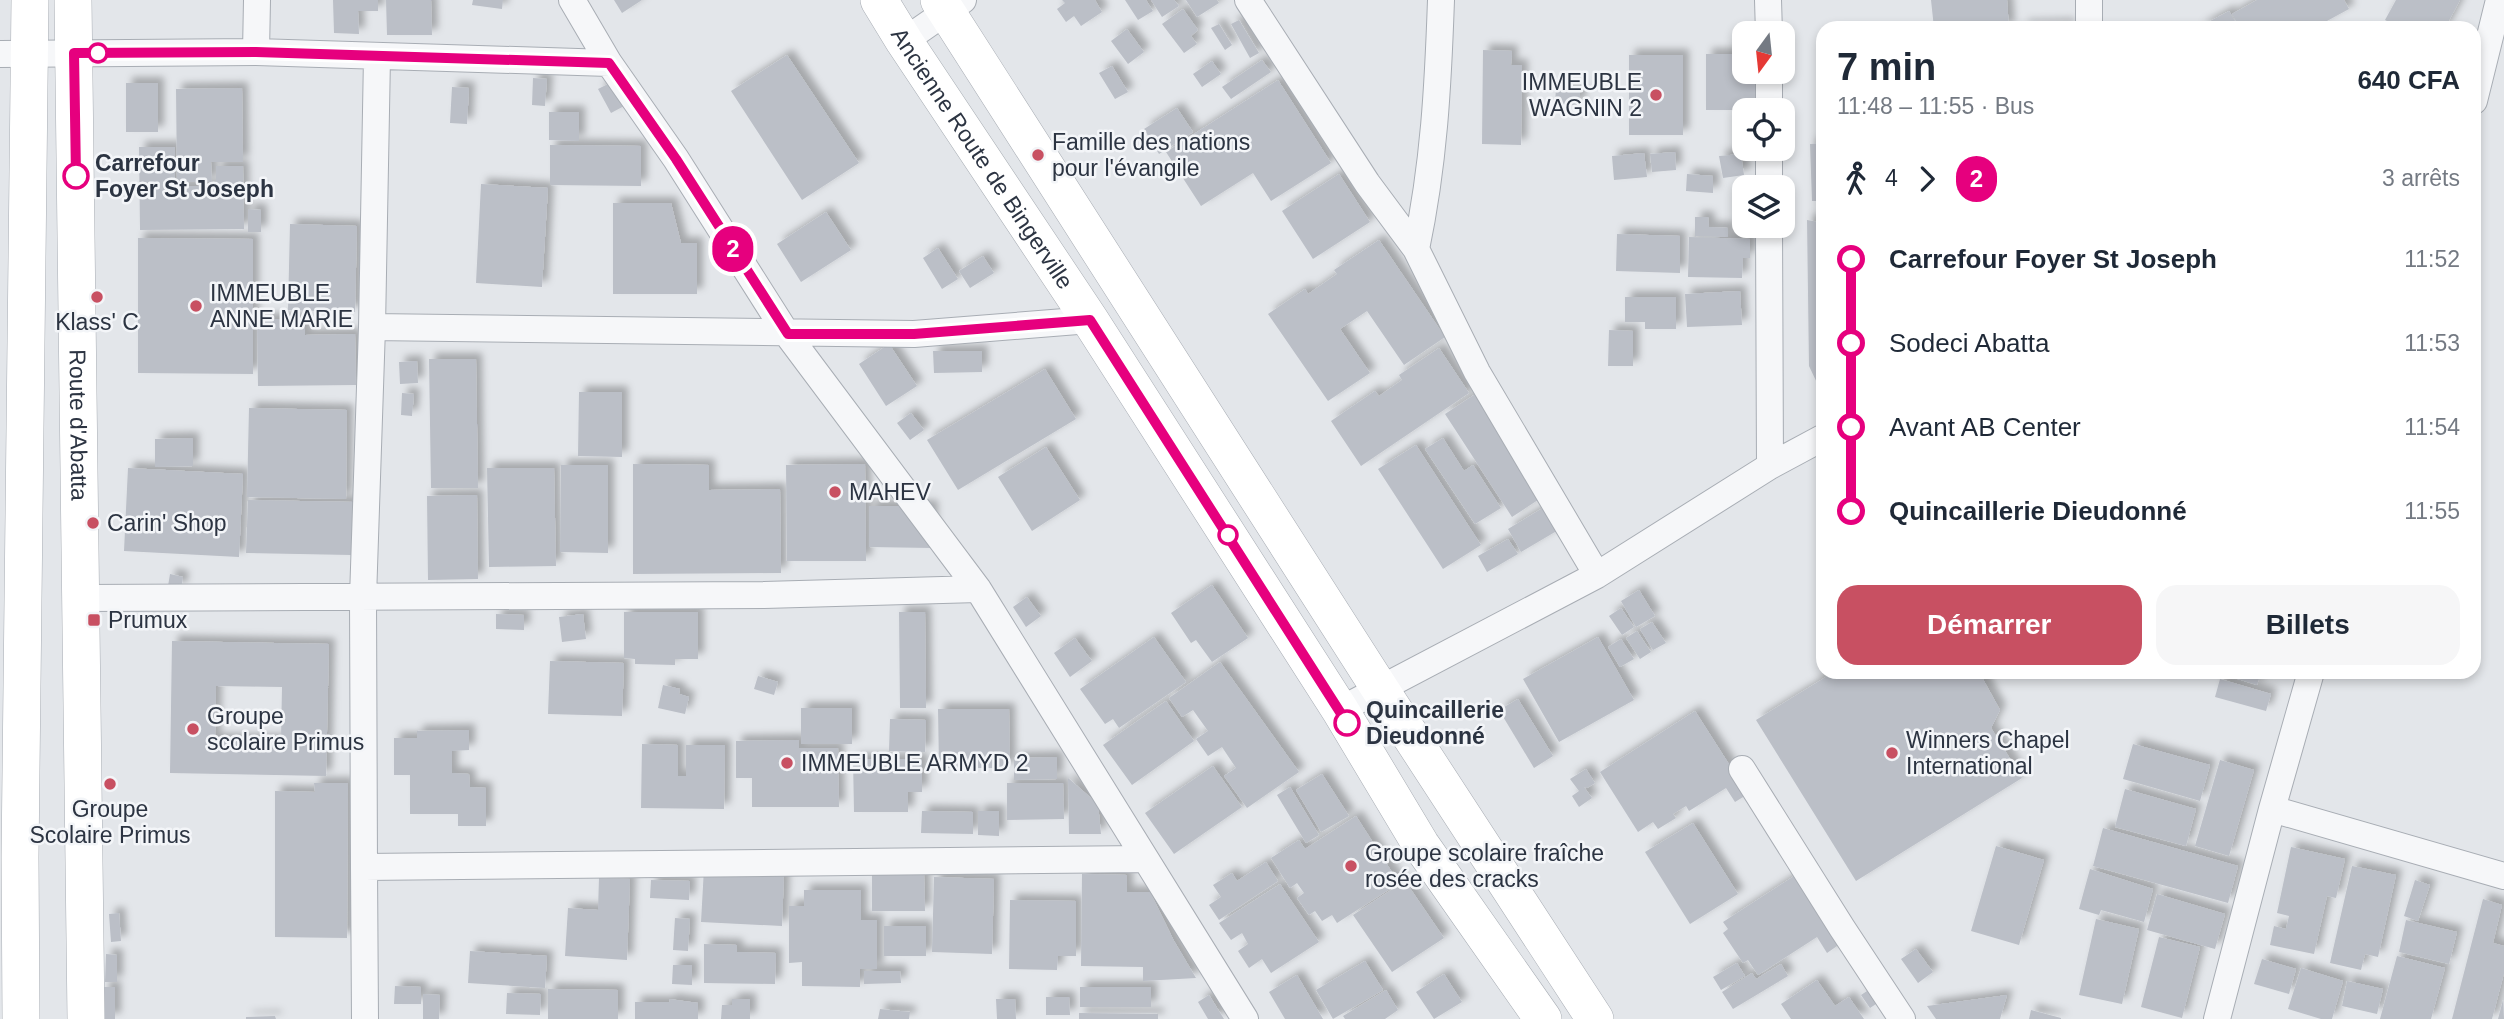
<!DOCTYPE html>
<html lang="fr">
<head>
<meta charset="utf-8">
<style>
  :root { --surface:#fff; --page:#f6f6f7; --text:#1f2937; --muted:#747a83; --accent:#c85062 }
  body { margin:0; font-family:Helvetica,sans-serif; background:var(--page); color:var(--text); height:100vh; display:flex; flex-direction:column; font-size:26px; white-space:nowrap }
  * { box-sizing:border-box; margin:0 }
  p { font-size:23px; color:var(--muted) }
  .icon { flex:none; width:38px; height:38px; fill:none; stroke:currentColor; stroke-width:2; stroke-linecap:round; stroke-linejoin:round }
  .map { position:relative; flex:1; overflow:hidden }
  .details { position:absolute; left:1816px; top:21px; width:665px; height:658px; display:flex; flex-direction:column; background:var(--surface); border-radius:21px; box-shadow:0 4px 10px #0003 }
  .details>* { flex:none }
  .badge { padding:0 14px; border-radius:23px; font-size:24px; line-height:46px }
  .needle { width:46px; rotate:195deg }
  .buttons { position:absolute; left:1732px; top:21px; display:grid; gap:14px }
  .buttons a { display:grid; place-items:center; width:63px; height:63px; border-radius:14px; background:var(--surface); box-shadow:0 4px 10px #0003; font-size:35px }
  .map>.badge { position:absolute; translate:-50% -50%; box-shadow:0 0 0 4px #fff }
  .legs { display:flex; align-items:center; gap:10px; height:77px; padding:0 21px; font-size:23px }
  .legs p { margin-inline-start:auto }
  .summary { display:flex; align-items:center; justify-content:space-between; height:119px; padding:0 21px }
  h1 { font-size:38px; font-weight:600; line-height:52px }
  .primary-button { display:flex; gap:14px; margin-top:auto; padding:14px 21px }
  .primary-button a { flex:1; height:80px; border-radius:21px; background:var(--accent); color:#fff; font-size:28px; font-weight:600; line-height:80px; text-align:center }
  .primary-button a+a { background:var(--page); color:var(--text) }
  ul { padding:0 21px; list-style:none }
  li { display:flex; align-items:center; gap:24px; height:84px; font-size:26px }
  li i { display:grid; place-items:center; width:10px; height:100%; margin:0 9px; background:currentColor }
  li i::after { content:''; width:18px; height:18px; margin:-9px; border:5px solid; border-radius:50%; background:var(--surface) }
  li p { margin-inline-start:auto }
  li:first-child i { background:linear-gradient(#0000 50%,currentColor 0) }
  li:last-child i { background:linear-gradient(currentColor 50%,#0000 0) }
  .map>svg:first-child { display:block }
</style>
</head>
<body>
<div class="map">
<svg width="2504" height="1019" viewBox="0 0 2504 1019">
  <defs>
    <filter id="shadow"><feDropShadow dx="6" dy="-6" stdDeviation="3.5" flood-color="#0004"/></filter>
  </defs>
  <rect width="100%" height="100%" fill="#e3e6ea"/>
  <path fill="#bbbfc7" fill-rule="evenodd" filter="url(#shadow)" d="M333 0H378V11H358L359 34 334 33Z
    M386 0H431L432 35H387Z
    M473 0H503L502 9 472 5Z
    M614 0H642L622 13Z
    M1062 0H1095L1102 12 1081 26 1074 16 1066 22 1057 9 1065 3Z
    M1125 0H1146L1153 11 1138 20Z
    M1151 0H1174L1179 6 1162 17Z
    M1186 0H1217L1219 3 1197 17Z
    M1931 0H2007L2009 28H1934Z
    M2257 0H2344L2349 9 2314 28H2240L2232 14Z
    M2396 0H2460L2445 28H2400L2385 20Z
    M1183 9 1198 30 1191 36 1197 44 1184 53 1162 24Z
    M2229 11 2239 28H2197Z
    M1239 20 1259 53 1250 58 1231 24Z
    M1219 24 1232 45 1225 50 1211 28Z
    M2069 24V28H2023L2022 25Z
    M1127 29 1144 52 1128 64 1111 41Z
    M1483 50 1512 51 1511 65H1522L1521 145 1482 144Z
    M1706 54H1745V72H1756L1755 110H1706Z
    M787 55 859 163 802 200 731 91Z
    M1629 55H1683V135H1629Z
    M1262 60 1271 72 1231 99 1222 87Z
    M1212 61 1221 74 1202 87 1193 74Z
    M1112 66 1128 92 1115 99 1099 73Z
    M533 78 547 79 545 106 532 105Z
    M1278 80 1331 163 1271 201 1253 173 1201 206 1166 152Z
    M614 81 626 105 611 113 598 89Z
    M126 83H158V132H126Z
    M452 87 469 88 467 124 450 123Z
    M242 88 243 162H211L212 182H177L176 89Z
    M1556 88H1580V105L1555 104Z
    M1177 108 1193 132 1159 154 1144 129Z
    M549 112H579V141L549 140Z
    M1824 143V201H1812L1810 144Z
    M550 145 641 146V186L550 185Z
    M139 147H175V186H216V166H243L244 229 140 230Z
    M1675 152 1676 170 1652 172 1650 154Z
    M1644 153 1647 177 1614 180 1612 156Z
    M1741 154 1744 175 1723 178 1719 156Z
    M1339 174 1370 222 1313 259 1282 211Z
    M1687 174 1713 176V193L1686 191Z
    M481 184 548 188 542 287 476 283Z
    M613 203H671L681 243H697V294H613Z
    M1820 203H1824V219H1820Z
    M248 209 261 210V232H248Z
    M826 212 851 250 801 282 777 244Z
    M1695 217H1708L1709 227 1728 228V237L1695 236Z
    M1807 220 1824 223V385L1819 387 1809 366Z
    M290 224 357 226 355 312 288 310Z
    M1617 234 1680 236V273L1616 271Z
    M1689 237 1750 239V258H1743L1742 278 1688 277Z
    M138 238 253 239V374L138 373Z
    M1379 240 1445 337 1404 365 1367 311 1340 329 1370 373 1328 401 1268 314 1305 289 1308 294 1337 274 1334 270Z
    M938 248 958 279 942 289 923 258Z
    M983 256 994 273 970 288 959 271Z
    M1740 291 1742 325 1687 327 1685 294Z
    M1625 297H1676V329H1645V322H1625Z
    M257 319H305V335L355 334 356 385 258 386Z
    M1609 330 1633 331V366H1608Z
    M889 344 917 386 886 406 859 364Z
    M1439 348 1469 393 1361 466 1331 421 1375 391 1379 396 1402 380 1399 375Z
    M933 351H982V372L934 373Z
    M429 359H476L478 488H431Z
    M417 361 418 383 400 384 399 362Z
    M1045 369 1076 419 958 490 927 440Z
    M579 392H622V457L578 456Z
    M402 393 414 394 412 416 401 415Z
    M1477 393 1544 496 1512 517 1445 414Z
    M249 408 347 410 346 499 247 497Z
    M911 413 924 430 910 440 897 423Z
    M193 438V466L155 467V439Z
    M1443 438 1464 471 1473 465 1501 508 1475 524 1425 449Z
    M1416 445 1481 545 1443 569 1378 469Z
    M1046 447 1080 500 1032 531 998 477Z
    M633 464 709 465V490L780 489 781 573 633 574Z
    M865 464 866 561H787L786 465Z
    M561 465H608V553L560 552Z
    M128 468 243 474 239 557 124 551Z
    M487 468H554L556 566 489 567Z
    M477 495 478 579 428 580 427 496Z
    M248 500 353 502 351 555 246 553Z
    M869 506H932V548L869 547Z
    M1546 506 1560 529 1521 552 1508 529Z
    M1508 539 1518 554 1487 572 1478 556Z
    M170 574 183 577 181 589 168 586Z
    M1212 585 1248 638 1212 662 1196 640 1191 643 1171 613Z
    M1639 590 1655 616 1636 627 1621 601Z
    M1027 597 1041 616 1026 627 1013 607Z
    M1621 608 1634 627 1622 635 1609 616Z
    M624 612H698V659H675V665L635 664V659L624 658Z
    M899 612H925L926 708H900Z
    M496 614 524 615V630L496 629Z
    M583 614 586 639 562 642 559 617Z
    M1652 622 1666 643 1653 650 1640 629Z
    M1637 631 1651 652 1640 659 1626 638Z
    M1154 637 1186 682 1119 728 1113 719 1105 724 1080 689Z
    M1598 637 1634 700 1559 742 1523 679Z
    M1075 638 1092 661 1070 677 1054 653Z
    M1621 639 1634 659 1620 667 1608 647Z
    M172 641 329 644 326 776 170 773ZM216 686 282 687 281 740 215 739Z
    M550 661 624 663 622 716 548 714Z
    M1220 662 1299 772 1247 808 1224 776 1236 768 1222 747 1208 756 1196 739 1208 731 1193 710 1182 717 1169 698Z
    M1834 672H1979L2000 710 1991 728 2022 778 1856 881 1756 720Z
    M2215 672H2261L2257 685Z
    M758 676 778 682 774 695 754 689Z
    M2220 679 2271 694 2266 711 2215 697Z
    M663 685 680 689 679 694 689 697 685 714 658 708Z
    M1518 699 1553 756 1534 768 1499 710Z
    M1166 701 1194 741 1132 785 1103 745Z
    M801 708H852V744H801Z
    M938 709H1009L1010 768H939Z
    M1695 711 1748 794 1735 802 1726 788 1689 811 1686 806 1673 814 1676 818 1658 829 1653 822 1638 832 1600 772Z
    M890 719 926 720 925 752 889 751Z
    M469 730V750L452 751V773L469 774 470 787 486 788V826H458V814H410V775H394V738H417V731Z
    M799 740V748H838L839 807H752V778H736V741Z
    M642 744 678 745V776H686V745H725L724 809 641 808Z
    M2133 744 2210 765 2200 801 2123 779Z
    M1057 757V779L1014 780V758Z
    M853 759H922V792H908V812H854Z
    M2220 760 2254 770 2229 856 2195 846Z
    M1213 766 1242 807 1174 854 1145 813Z
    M1586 769 1595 783 1587 788 1584 787 1592 798 1579 807 1572 796 1579 791 1570 779Z
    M1322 774 1349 816 1321 832 1296 790Z
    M1068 778 1098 804 1101 834H1069Z
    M314 783H348L347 938 275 937V791L315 792Z
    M1007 783H1063L1064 819 1007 820Z
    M1290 787 1319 835 1306 843 1277 795Z
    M2125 789 2196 809 2186 846 2115 827Z
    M922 811 973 812V834L921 833Z
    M978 811H999V836L978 835Z
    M1356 816 1399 883 1337 923 1332 915 1322 921 1315 911 1309 915 1297 898 1304 893 1297 883 1290 888 1271 858 1299 840 1305 849Z
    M1693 823 1738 894 1690 924 1645 852Z
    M2103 828 2238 866 2228 903 2093 866Z
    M1996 846 2044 860 2019 945 1971 931Z
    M2291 847 2345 859 2336 898 2327 896 2314 954 2270 945 2274 926 2286 929 2289 916 2277 913Z
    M1266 862 1278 881 1219 920 1209 905 1221 897 1213 885 1232 873 1237 881Z
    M2352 866 2396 875 2378 957 2365 954 2361 970 2330 963Z
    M704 868 784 872 782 926 701 922Z
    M2090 869 2153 889 2144 922 2101 910 2099 915 2079 909Z
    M1802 871 1847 939 1827 953 1817 937 1758 975 1748 960 1743 963 1723 933 1728 929 1723 922Z
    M872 874H924L925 911H872Z
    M1082 874 1127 875V892H1150L1174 941 1196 978 1143 981V967L1081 966Z
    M934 877 994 879 992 954 932 952Z
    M599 878 630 879 627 960 565 956 568 908 598 910Z
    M651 880 690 881 689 900 650 898Z
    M2415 880 2430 885 2418 921 2404 916Z
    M1405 881 1444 938 1392 972 1353 915Z
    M1280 884 1319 942 1271 973 1262 959 1249 968 1238 951 1248 944 1242 933 1231 940 1219 923Z
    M804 890H861V920H877V969H860V987L802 986V962L789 963V906H804Z
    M2157 894 2225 914 2215 949 2147 930Z
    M2483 899 2502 905 2493 943 2504 946V973L2492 1019H2452Z
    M1010 900 1076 901V956H1058L1057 970 1009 969Z
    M119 913 121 941 111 942 109 914Z
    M675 918 690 919 688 951 673 950Z
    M2096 919 2139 929 2122 1004 2079 995Z
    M2406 920 2457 932 2449 964 2399 952Z
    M884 926H926V956H884Z
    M2159 937 2200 947 2182 1018 2141 1007Z
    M704 944 737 945V952L776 953 775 984 704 983Z
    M1916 949 1933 972 1918 983 1901 959Z
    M470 951 547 956 545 988 468 983Z
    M106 954 117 955V982H105Z
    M2397 956 2445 968 2431 1019H2380Z
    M2262 959 2296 969 2289 994 2254 984Z
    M1365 961 1383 990 1333 1019 1316 990Z
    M1737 963 1745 976 1721 990 1713 977Z
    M1781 964 1788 976 1733 1009 1722 992 1752 973 1756 979Z
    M673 965H692V985L672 984Z
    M2301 968 2343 981 2332 1019H2321L2288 1009Z
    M864 971H900L901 983 864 984Z
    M1444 974 1462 1002 1434 1019 1416 992Z
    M1297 975 1323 1019H1285L1269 992Z
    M1817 980 1835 1006 1849 997 1864 1019H1791L1781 1004Z
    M2347 981 2383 989 2377 1014 2342 1006Z
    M395 986 421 987V1004H394Z
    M103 987H115V1019H104Z
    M1080 987H1151V1007H1080Z
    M548 989 618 990V1019H548Z
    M1870 989 1879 1002 1870 1008 1861 995Z
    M1386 990 1398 1010 1385 1019H1345L1343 1016Z
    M507 993 541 994 540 1015 506 1014Z
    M423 994 440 995 439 1019H423Z
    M1209 995 1224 1019H1208L1198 1002Z
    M2007 995 2000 1019H1936L1927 1006Z
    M1046 997H1069L1070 1015H1046Z
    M669 999 698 1003V1019H635V1002H670Z
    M732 999H750V1019H721L722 1005H732Z
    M996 999H1015L1016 1019H997Z
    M2503 1000 2504 1019H2498Z
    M880 1009 910 1012 909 1019H878Z
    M2031 1010 2061 1018V1019H2029Z
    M1079 1013 1158 1014V1019H1079Z
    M275 1016 276 1019H246V1017Z"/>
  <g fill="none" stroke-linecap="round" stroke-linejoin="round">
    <g stroke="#a8adb4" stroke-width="28">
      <path id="street" d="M257 0 256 52 609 63
        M572 0 609 63 676 159 787 334 978 589 1245 1019
        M1248 0 1367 183 1416 249 1477 372 1597 575
        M1768 0 1769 33
        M2089 28V0
        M904 41 963 0
        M0 54 256 52
        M1769 72V110
        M2474 101 2499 0
        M1769 149V187
        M1769 226 1770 466
        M1416 249C1434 164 1438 86 1441 0
        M372 327 914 334 1090 320
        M82 598 764 595 978 589
        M1340 710 1597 575 1770 466 1824 437
        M1742 769 1842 928 1902 1019
        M2272 809 2504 876
        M364 867 363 598 372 327 377 57
        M365 1019 364 867 1144 859
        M2217 1019 2272 809 2311 672"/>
    </g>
    <g stroke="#a8adb4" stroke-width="38">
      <g id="secondary">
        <path id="s1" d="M73 0 86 1019"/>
        <path id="s2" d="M879 0 904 41 1090 320 1340 710 1421 845 1543 1019"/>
        <path d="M939 0 1380 689 1595 1019"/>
        <path d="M21 1019 20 857 30 0"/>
      </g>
    </g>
    <use href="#street" stroke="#f6f7f9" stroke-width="26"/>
    <use href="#secondary" stroke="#fff" stroke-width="37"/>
  </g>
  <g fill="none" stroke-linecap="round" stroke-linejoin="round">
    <g stroke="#fff" stroke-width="16">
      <path id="line-1" d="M76 176 74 53 256 52 609 63 676 159 788 334H914L1090 320 1347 723"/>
    </g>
    <use href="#line-1" stroke="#e6007e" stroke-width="10"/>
  </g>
  <g fill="#fff" stroke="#e6007e" stroke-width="3.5">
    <circle cx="98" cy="53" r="9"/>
    <circle cx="76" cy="176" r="12"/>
    <circle cx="1228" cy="535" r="9"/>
    <circle cx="1347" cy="723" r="12"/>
  </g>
  <g fill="#c85062" stroke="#f3f5f8" stroke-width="2.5">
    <circle cx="1656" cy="95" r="7"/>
    <circle cx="1038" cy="155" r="7"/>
    <circle cx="97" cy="297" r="7"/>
    <circle cx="196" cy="306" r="7"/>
    <circle cx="835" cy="492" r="7"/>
    <circle cx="93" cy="523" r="7"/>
    <rect x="87" y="613" width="14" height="14" rx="3.5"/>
    <circle cx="193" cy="729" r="7"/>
    <circle cx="1892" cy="753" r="7"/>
    <circle cx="787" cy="763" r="7"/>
    <circle cx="110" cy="784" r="7"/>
    <circle cx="1351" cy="866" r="7"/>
  </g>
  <g text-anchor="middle" stroke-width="5" stroke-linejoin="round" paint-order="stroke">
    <g font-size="23" fill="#2c3442" stroke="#f3f5f8" text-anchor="start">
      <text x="1642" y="90" text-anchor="end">IMMEUBLE<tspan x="1642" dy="26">WAGNIN 2</tspan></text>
      <text x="1052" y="150">Famille des nations<tspan x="1052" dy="26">pour l'évangile</tspan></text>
      <text x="210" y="301">IMMEUBLE<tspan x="210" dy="26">ANNE MARIE</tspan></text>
      <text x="97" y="330" text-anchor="middle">Klass' C</text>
      <text x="849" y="500">MAHEV</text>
      <text x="107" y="531">Carin' Shop</text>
      <text x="108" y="628">Prumux</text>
      <text x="207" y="724">Groupe<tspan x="207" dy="26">scolaire Primus</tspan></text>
      <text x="1906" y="748">Winners Chapel<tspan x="1906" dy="26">International</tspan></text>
      <text x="801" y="771">IMMEUBLE ARMYD 2</text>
      <text x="110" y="817" text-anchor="middle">Groupe<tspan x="110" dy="26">Scolaire Primus</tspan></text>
      <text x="1365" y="861">Groupe scolaire fraîche<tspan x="1365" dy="26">rosée des cracks</tspan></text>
    </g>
    <g font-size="23" fill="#2c3442" stroke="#f3f5f8">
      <text dy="8" stroke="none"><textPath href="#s2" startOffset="189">Ancienne Route de Bingerville</textPath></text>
      <text dy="8" stroke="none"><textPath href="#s1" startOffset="425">Route d'Abatta</textPath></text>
    </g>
    <g font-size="23" font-weight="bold" fill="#2c3442" stroke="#f3f5f8" text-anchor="start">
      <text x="95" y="171">Carrefour<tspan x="95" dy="26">Foyer St Joseph</tspan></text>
      <text x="1366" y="718">Quincaillerie<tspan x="1366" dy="26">Dieudonné</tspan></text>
    </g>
  </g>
</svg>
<div class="buttons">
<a><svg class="needle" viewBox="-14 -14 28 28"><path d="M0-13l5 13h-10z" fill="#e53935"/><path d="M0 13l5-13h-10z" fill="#747a83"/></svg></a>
<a><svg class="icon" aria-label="locate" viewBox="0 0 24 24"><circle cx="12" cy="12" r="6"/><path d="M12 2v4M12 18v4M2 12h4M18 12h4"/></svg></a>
<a><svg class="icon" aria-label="layers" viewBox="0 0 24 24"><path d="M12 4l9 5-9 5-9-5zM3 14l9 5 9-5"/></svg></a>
</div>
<b class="badge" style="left:733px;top:249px;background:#e6007e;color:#fff">2</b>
<section class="details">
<div class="summary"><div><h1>7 min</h1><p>11:48 – 11:55 · Bus</p></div><b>640 CFA</b></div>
<div class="legs"><svg class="icon" aria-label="walk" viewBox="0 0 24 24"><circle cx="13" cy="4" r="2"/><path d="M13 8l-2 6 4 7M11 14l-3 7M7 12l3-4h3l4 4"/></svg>4<svg class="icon" aria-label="forward" viewBox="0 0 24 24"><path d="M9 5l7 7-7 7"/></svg><b class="badge" style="background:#e6007e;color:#fff">2</b><p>3 arrêts</p></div>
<ul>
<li><i style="color:#e6007e"></i><b>Carrefour Foyer St Joseph</b><p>11:52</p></li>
<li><i style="color:#e6007e"></i><span>Sodeci Abatta</span><p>11:53</p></li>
<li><i style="color:#e6007e"></i><span>Avant AB Center</span><p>11:54</p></li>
<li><i style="color:#e6007e"></i><b>Quincaillerie Dieudonné</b><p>11:55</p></li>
</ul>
<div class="primary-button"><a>Démarrer</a><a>Billets</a></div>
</section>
</div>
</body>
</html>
